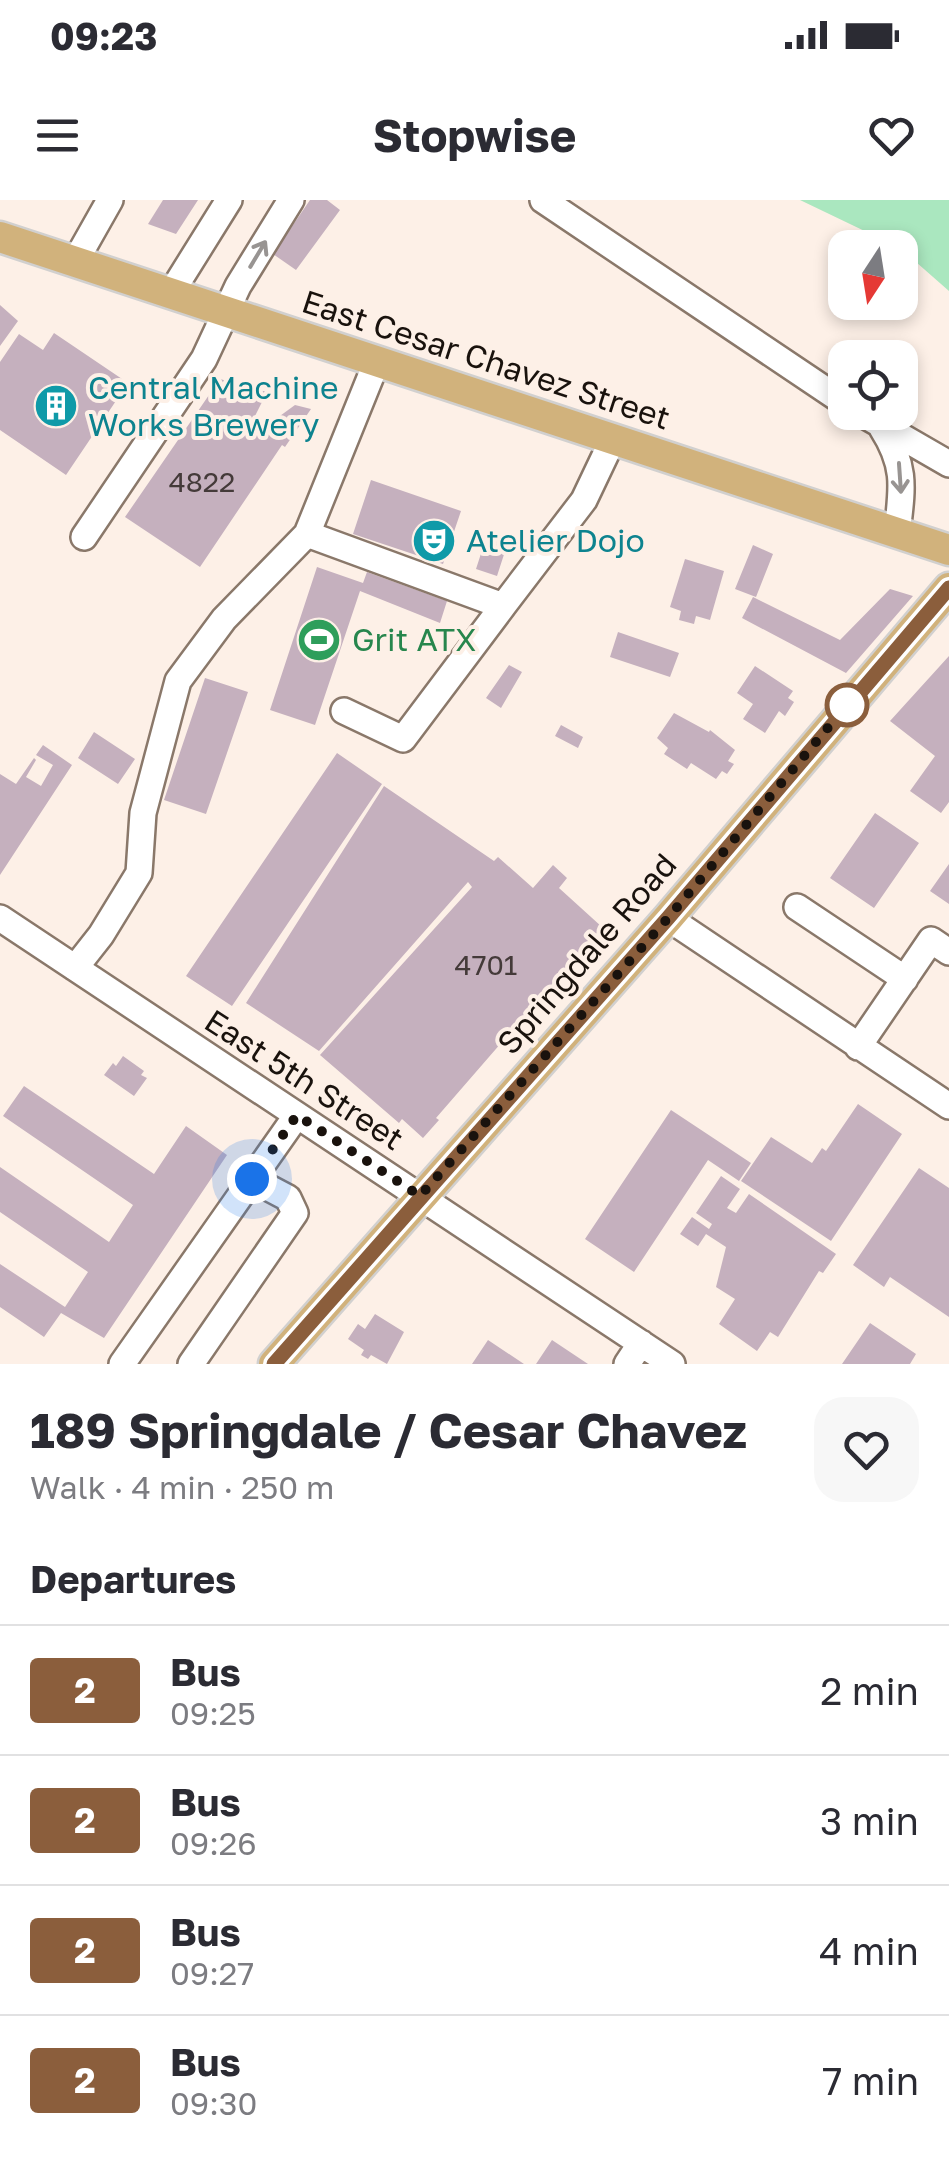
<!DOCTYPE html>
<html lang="en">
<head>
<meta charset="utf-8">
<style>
  :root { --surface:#fff; --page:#f7f7f7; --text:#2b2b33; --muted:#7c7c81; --line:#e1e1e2 }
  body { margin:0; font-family:"Golos Text",sans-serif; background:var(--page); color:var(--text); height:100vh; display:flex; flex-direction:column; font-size:38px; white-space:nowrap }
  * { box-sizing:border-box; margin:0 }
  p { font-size:32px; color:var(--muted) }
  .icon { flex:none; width:55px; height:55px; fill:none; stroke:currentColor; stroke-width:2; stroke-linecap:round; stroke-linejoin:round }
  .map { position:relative; height:1164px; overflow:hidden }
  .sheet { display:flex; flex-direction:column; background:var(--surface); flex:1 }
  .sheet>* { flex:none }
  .badge { padding:0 20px; border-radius:8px; font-size:35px; line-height:65px }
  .needle { width:65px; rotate:192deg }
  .buttons { position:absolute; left:828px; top:30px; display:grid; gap:20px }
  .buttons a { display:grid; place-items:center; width:90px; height:90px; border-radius:20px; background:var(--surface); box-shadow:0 5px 15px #0003; font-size:50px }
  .you { position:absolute; width:50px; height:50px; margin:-25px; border:8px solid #fff; border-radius:50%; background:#1a73e8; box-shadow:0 0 0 15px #1a73e833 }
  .map>.badge { position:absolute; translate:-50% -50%; box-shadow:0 0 0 5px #fff }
  h2 { padding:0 30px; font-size:38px; line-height:90px }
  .round { display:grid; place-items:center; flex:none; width:105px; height:105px; border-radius:30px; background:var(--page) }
  .headline { display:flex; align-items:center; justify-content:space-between; height:170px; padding:0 30px }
  h1 { font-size:48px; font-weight:700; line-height:75px }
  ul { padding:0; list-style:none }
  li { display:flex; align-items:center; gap:30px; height:130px; padding:0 30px; border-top:2px solid var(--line) }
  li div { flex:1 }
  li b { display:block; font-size:38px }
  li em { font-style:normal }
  li .badge { min-width:110px; font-weight:700; text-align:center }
  .status { display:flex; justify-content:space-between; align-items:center; height:70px; padding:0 50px; background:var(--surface); direction:ltr }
  .status svg { height:28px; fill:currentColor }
  header { display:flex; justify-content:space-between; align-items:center; height:130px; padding:0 30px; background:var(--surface); font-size:45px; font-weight:700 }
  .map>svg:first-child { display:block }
</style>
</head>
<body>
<div class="status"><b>09:23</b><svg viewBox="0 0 49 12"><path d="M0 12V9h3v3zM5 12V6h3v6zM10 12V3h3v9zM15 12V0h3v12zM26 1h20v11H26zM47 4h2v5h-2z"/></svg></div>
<header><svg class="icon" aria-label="menu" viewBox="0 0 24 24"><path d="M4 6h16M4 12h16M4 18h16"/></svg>Stopwise<svg class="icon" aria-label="heart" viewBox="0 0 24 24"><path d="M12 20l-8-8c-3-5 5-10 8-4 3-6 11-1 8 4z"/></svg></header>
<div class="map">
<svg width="949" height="1164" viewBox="0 0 949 1164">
  <rect width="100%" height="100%" fill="#fdf0e7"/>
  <path fill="#aae7bf" d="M800 0H949V91L900 48Z"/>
  <path fill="#c5b0be" d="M163 0H198L176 34 148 24Z
    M310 0H327L340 10 296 70 273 54Z
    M0 105 18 121 0 146Z
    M54 133 128 183 66 275 0 230V162L19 134 43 150Z
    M220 179 267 192 252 222 262 229 295 205 311 209 285 247 282 245 200 367 125 317Z
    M371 280 461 311 443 364 353 334Z
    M488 332 509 339 497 376 476 369Z
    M753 345 773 354 756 397 735 389Z
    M685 359 724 371 710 420 696 416 694 424 679 420 681 411 670 407Z
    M317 367 363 383 367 372 447 401 440 423 360 391 315 525 270 510Z
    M890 389 913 396 846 473 742 418 753 397 840 440Z
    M618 432 679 453 670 477 610 457Z
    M949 456V602L941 613 910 591 935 556 890 521Z
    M509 465 522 472 501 508 486 498Z
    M755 466 793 491 788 498 794 502 785 516 779 511 765 533 743 519 753 504 737 493Z
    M205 478 248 492 206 614 164 600Z
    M674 513 709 532 710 530 735 550 728 561 734 564 727 574 722 571 716 579 691 563 687 569 664 554 668 548 657 538Z
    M561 525 583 537 578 548 555 536Z
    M94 532 135 559 118 584 78 558Z
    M43 545 72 565 0 675V574L16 584 34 558 36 560 26 577 41 586 53 565 36 555Z
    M337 553 382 584 232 806 186 776Z
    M384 586 494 661 498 657 533 688 553 665 567 678 559 688 602 727 436 918 439 920 423 938 402 919 399 923 320 855 472 687 468 682 319 851 246 803Z
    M875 613 919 643 874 708 830 678Z
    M949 664V704L930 691Z
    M123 856 144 871 141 875 147 878 134 896 104 875 113 863 116 866Z
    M24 886 154 974 186 926 227 955 104 1138 61 1113 44 1137 0 1107V1064L65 1107 88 1072 0 1012V967L109 1042 133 1005 3 916Z
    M858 904 902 934 831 1041 741 981 771 937 812 963 822 948 826 951Z
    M671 910 751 963 739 981 708 960 634 1072 585 1039Z
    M919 968 949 988V1117L890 1077 884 1087 853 1065Z
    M721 976 740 989 727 1008 736 1013 749 994 836 1054 823 1073 819 1071 778 1137 770 1132 757 1151 719 1124 735 1099 716 1087 726 1047 706 1034 698 1046 680 1034 692 1017 709 1029 712 1024 696 1013Z
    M375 1114 404 1132 387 1164 371 1155 368 1159 361 1155 364 1150 348 1139 358 1124 365 1129Z
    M870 1123 916 1154 910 1164H842Z
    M488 1140 524 1164H472Z
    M552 1140 588 1164H536Z"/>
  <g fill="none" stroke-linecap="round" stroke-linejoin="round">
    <g stroke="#8a786a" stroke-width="30">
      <path id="minor" d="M543 0 845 203
        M75 62 110 0
        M171 93 229 0
        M859 212 949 264
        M882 228C907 267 902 289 897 333
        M307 334 503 406 584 300 613 239
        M84 337 204 159 238 86 291 0
        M344 511 403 539 503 406
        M797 707 905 779
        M0 718 672 1164
        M668 718 949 906
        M75 768 101 735 139 673 143 613 178 481 224 419 307 334 377 161
        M858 847 931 740 949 752
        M252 979 297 915
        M122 1164 252 979 288 998 295 1013 191 1164
        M627 1164 641 1143"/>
    </g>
    <g stroke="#d1d0cf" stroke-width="35">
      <path id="major" d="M0 37 949 350
        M274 1164 668 718 949 388"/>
    </g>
    <use href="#minor" stroke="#fff" stroke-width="25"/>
    <use href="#major" stroke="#d1b27c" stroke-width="30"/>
  </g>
  <defs><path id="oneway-shaft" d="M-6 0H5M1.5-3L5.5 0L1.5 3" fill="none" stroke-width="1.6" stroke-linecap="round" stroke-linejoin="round" transform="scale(2.5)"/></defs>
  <g stroke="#989492">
    <use href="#oneway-shaft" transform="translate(258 54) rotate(-59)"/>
    <use href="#oneway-shaft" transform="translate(900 278) rotate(86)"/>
  </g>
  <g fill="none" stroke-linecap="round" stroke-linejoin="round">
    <g stroke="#fff" stroke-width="22">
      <path id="line" d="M274 1164 668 718 949 388"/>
    </g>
    <use href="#line" stroke="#8b5e3c" stroke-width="15"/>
    <path stroke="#19120d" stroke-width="10" stroke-dasharray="0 18" d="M252 979 297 915 420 996 668 718 847 505"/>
  </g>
  <defs>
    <g id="building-disc" transform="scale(2.25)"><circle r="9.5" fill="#0f9aa8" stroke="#fdf0e7"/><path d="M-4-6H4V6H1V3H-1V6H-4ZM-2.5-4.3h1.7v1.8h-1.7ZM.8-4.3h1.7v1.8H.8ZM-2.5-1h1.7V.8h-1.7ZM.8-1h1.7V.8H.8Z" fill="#fff"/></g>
    <g id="theatre-disc" transform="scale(2.25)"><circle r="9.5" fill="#0f9aa8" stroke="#fdf0e7"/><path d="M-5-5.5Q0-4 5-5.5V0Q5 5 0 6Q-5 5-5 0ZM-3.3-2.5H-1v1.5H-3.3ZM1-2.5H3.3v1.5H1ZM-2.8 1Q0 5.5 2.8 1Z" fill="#fff"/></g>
    <g id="stadium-disc" transform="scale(2.25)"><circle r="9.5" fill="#2e9e5b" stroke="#fdf0e7"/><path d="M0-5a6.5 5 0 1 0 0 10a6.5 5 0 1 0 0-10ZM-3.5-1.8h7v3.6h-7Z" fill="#fff"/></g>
  </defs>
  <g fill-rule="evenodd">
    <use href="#building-disc" x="56" y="206"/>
    <use href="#theatre-disc" x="434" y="341"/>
    <use href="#stadium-disc" x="319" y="440"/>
  </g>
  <circle fill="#fff" stroke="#8b5e3c" stroke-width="5" cx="847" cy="505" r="20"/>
  <g text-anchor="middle" stroke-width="8" stroke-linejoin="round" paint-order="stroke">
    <g font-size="28" fill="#443a39">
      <text x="202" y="292">4822</text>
      <text x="486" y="775">4701</text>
    </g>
    <g font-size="32" fill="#19120d" stroke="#fdf0e7">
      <text transform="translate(486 160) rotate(18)" y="11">East Cesar Chavez Street</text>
      <text transform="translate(587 754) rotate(-49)" y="11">Springdale Road</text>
      <text transform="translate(304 880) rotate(33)" y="11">East 5th Street</text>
    </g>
    <g font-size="32" fill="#0d838f" stroke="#fdf0e7" text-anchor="start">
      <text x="88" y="199">Central Machine<tspan x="88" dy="37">Works Brewery</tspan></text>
      <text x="466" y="352">Atelier Dojo</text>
    </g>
    <g font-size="32" fill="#27864d" stroke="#fdf0e7" text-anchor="start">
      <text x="352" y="451">Grit ATX</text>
    </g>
  </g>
</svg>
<div class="buttons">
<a><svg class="needle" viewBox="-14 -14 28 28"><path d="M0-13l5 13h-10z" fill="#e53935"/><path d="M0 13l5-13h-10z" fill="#7c7c81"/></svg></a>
<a><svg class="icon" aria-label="locate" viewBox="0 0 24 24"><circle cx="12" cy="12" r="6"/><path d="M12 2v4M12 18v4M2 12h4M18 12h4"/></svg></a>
</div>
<div class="you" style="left:252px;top:979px"></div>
</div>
<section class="sheet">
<div class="headline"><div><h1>189 Springdale / Cesar Chavez</h1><p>Walk · 4 min · 250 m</p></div><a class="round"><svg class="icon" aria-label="heart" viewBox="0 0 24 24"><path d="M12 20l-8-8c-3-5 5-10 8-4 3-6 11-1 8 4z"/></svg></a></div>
<h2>Departures</h2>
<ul>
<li><span class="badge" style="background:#8b5e3c;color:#fff">2</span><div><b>Bus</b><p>09:25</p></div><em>2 min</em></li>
<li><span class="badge" style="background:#8b5e3c;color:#fff">2</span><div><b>Bus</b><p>09:26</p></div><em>3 min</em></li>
<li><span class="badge" style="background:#8b5e3c;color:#fff">2</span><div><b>Bus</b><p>09:27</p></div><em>4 min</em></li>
<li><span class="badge" style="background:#8b5e3c;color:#fff">2</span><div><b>Bus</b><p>09:30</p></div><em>7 min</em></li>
</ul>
</section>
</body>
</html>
